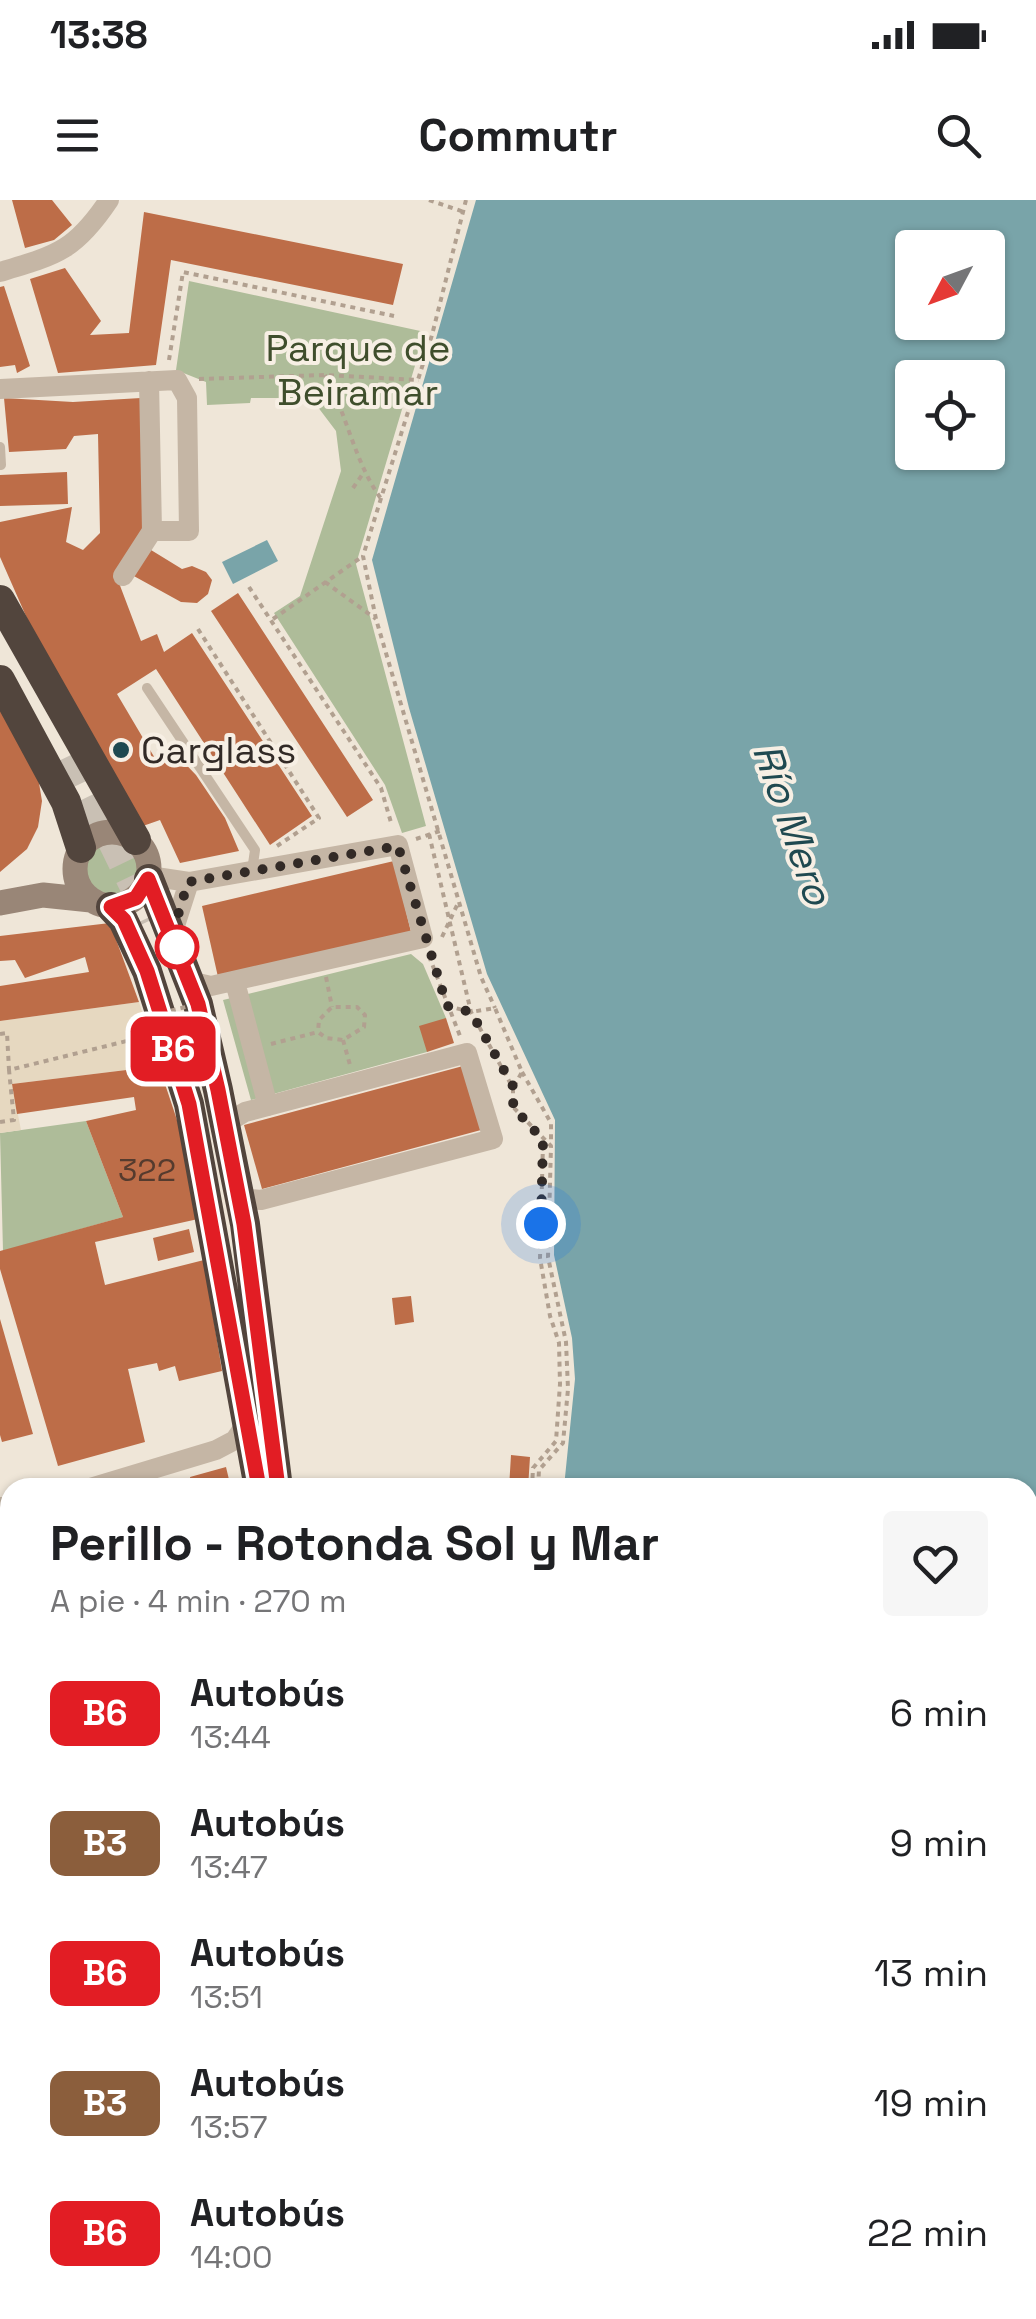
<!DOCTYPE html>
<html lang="es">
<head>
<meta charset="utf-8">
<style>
  :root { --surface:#fff; --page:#f6f6f6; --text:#202124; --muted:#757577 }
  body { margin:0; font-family:"Space Grotesk",sans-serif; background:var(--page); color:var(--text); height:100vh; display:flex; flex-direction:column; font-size:38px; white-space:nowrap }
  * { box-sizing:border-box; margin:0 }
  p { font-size:32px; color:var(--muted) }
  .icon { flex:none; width:55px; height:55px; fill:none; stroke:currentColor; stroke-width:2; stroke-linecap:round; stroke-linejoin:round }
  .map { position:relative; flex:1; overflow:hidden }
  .drawer { position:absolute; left:0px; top:1278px; width:1038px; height:842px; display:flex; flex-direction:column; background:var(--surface); border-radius:30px 30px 0 0; box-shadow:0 2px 8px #0004 }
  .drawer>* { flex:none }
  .badge { padding:0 20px; border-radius:15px; font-size:35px; line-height:65px }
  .needle { width:65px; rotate:229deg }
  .tools { position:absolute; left:895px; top:30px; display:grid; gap:20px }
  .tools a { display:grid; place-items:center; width:110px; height:110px; border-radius:10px; background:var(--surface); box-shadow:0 2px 8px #0004; font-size:50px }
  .you { position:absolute; width:50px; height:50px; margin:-25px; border:8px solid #fff; border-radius:50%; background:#1a73e8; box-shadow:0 0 0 15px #1a73e833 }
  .map>.badge { position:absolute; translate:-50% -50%; box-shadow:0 0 0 5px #fff }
  .round { display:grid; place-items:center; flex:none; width:105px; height:105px; border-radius:10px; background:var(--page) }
  .headline { display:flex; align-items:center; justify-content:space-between; height:170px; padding:0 50px }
  h1 { font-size:48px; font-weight:800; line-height:75px }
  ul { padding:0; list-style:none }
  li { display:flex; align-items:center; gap:30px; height:130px; padding:0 50px }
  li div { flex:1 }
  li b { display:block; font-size:38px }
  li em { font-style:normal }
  li .badge { min-width:110px; font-weight:700; text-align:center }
  .status { display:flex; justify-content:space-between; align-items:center; height:70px; padding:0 50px; background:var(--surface); direction:ltr }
  .status svg { height:28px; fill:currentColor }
  header { display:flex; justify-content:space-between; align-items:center; height:130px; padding:0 50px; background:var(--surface); font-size:45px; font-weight:800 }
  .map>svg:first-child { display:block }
</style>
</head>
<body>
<div class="status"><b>13:38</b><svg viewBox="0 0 49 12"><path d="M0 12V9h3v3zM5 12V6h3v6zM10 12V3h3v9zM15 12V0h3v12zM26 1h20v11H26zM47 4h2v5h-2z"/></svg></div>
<header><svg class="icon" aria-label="menu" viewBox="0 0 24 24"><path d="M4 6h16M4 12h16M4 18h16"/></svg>Commutr<svg class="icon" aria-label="search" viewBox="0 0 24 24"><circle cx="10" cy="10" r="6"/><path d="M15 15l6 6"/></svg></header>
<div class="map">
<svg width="1036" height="2119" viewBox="0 0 1036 2119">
  <rect width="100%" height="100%" fill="#efe6d8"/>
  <path fill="#aebc99" d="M189 81 425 132 356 364 426 626 402 633 385 585 274 413 300 396 341 271 336 231 311 198H251L250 203 207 205 206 182 176 170Z
    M84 669a29 29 0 1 1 58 0a29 29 0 1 1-58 0Z
    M411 754 423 764 446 818 427 852 251 900 223 800Z
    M86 921 123 1017 3 1051 0 933Z
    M0 1720 10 1735V1840L0 1846Z"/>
  <path fill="#e6d8c0" d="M139 802 159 866 12 884 21 930 0 933V821Z"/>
  <path fill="#79a4a9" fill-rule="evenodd" d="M476 0H1036V2119H803L794 2110H1028V1288L564 1287 575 1179 572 1138 554 1055 555 920 487 774 409 508 372 360ZM912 48H988V122H912ZM912 178H988V252H912Z
    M267 340 278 361 233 384 222 362Z"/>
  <path fill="#bd6d48" d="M12 0H52L72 25 54 40 25 48Z
    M144 12 403 64 393 105 171 60 156 165 58 173 30 79 65 68 101 121 90 135 129 133Z
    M4 86 30 166 17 173 15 165 0 167V87Z
    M4 198 73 202 141 198 144 341 116 375 141 441 157 434 164 452 192 433 312 616 270 645 156 469 117 494 156 560 172 550 196 575 225 618 239 651 180 663 160 620 140 627 44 457 0 357V322L72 307 66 342 83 350 100 333 98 234 74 236 66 249 9 252Z
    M67 272 68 304 0 306V275Z
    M151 350 182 369 192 366 206 372 212 380 208 394 197 403 181 402 132 375Z
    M238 393 373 600 347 617 211 411Z
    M0 504 37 571 42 601 38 627 27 649 0 672Z
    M394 661 411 732 218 777 202 706Z
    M110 723 139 802 0 821V786L89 772 85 757 25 778 15 760 0 761V736Z
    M446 818 454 843 427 852 419 826Z
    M159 866 185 944 198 1019 95 1042 105 1085 204 1060 222 1171 179 1181 175 1166 159 1171 157 1163 128 1169 145 1242 58 1266 0 1069V1051L123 1017 86 921 136 910 134 897 17 914 12 884Z
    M463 866 481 930 262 989 244 925Z
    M189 1029 194 1052 158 1061 153 1038Z
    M411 1096 414 1122 395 1125 392 1098Z
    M0 1119 33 1234 2 1242 0 1235Z
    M511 1255 530 1257 528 1288H509Z
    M226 1267 231 1288H180L191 1283 190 1277Z
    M10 1490V1520L0 1502V1496Z
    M0 1870 10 1887V1902L4 1906Z
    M0 2011 10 2035V2081L0 2085Z
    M23 2110H64L66 2119H41L40 2115 4 2119Z
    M94 2110H185L187 2119H96Z
    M323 2110H344L350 2119H307Z
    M404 2110H432L435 2119H409Z
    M584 2110H608L612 2119H588Z
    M701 2110H728L716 2119H690Z"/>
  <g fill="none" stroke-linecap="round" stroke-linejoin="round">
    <path stroke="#c9c0b4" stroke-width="30" stroke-dasharray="30 15" stroke-linecap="butt" d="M71 555 151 720"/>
    <path stroke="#b1a090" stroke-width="4" stroke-dasharray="5 5" stroke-linecap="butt" d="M429 0 464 12
      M466 0 432 135 363 356 376 419 481 777 495 808
      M169 160 183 72 394 116
      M325 175C348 216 354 262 382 300
      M199 179 325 175 419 180
      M353 288 362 275
      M325 382 376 419
      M249 387 381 588 392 626
      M273 419 363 356
      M198 429 319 618 277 646
      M429 634 471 812 513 888V907L551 946 548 1057 566 1142 568 1189 563 1243 539 1270 538 1288
      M416 639 440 631
      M442 737 459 701
      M429 756 460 836
      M326 777 332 807
      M447 806 471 812 495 808 522 872 513 888
      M0 834 7 833 9 870
      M343 840 350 865
      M271 844 318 832 326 838 343 840 364 827 365 815 357 807H332L319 820 318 832
      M522 872 551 923V944
      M0 922 14 920 9 870 143 837
      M532 1288 533 1268 556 1241 560 1184 559 1143 550 1116 540 1058 543 943
      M0 1728 10 1743
      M0 1752 10 1768
      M753 2110 766 2119
      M765 2110 779 2119
      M504 2119 528 2110"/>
    <path stroke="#c5b6a5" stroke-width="10" d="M0 247 1 265
      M147 488 255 650 252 671"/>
    <path stroke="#c5b6a5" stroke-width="20" d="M0 72C57 55 75 51 109 0
      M0 189 177 180 187 198 189 331H152L149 181
      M123 376 152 331
      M149 676 189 682 398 645 423 738 211 786 189 781
      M172 735 189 682
      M235 782 268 906
      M225 924 245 912 467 853 493 939 261 1000 238 998
      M90 1288 216 1250 235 1240 246 1224
      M0 1307 10 1308
      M0 1547 10 1562
      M0 1696 10 1690
      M0 1854 10 1848
      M0 2106 10 2102
      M81 2110 82 2119
      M284 2110 295 2114 303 2110
      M372 2110 378 2119"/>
    <path stroke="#998677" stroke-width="25" d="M75 669a37 37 0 1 1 74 0a37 37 0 1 1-74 0Z
      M0 703 43 695 91 700"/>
    <path stroke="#52453d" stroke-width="30" d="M0 400 136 640
      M0 480 66 602 81 648
      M149 679 198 804 218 890 245 1024 278 1288
      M111 707 123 720 147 771 189 904 259 1288
      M452 2110 455 2119
      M475 2110 478 2119"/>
    <path stroke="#b1a090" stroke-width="4" stroke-dasharray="5 5" stroke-linecap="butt" d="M161 813 198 804"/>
  </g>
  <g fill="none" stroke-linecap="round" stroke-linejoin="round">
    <g stroke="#fff" stroke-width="22">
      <path id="line" d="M259 1288 189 904 147 771 124 720 111 707 136 698 148 679 198 804 218 890 244 1024 278 1288"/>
    </g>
    <use href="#line" stroke="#e21d24" stroke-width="15"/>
    <path stroke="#322a26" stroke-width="10" stroke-dasharray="0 18" d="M177 747 172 735 188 682 398 646 447 806 471 812 514 888 513 907 543 940 541 1024"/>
  </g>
  <circle fill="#1f4950" stroke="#f7efe4" stroke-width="4" cx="121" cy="550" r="10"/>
  <circle fill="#fff" stroke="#e21d24" stroke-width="5" cx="177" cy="747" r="20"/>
  <g text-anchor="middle" stroke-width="8" stroke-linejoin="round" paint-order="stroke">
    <g font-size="32" fill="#553b2e">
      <text x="147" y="981">322</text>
    </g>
    <g font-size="38" fill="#3f4e2c" stroke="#f7efe4">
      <text x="358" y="161">Parque de<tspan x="358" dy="44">Beiramar</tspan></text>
    </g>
    <g font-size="38" fill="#322a26" stroke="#f7efe4" text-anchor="start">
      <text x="141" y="563">Carglass</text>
    </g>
    <g font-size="40" font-style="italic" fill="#1f4950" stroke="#f7efe4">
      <text transform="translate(793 624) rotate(71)" y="14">Río Mero</text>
    </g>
  </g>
</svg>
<div class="tools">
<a><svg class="needle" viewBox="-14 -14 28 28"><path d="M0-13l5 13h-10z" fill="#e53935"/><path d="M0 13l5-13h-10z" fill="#757577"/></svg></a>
<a><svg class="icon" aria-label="locate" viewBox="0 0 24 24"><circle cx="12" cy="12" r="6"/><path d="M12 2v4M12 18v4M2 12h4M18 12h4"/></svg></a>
</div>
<div class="you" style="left:541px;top:1024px"></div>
<b class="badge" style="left:173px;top:849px;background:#e21d24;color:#fff">B6</b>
<section class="drawer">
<div class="headline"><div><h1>Perillo - Rotonda Sol y Mar</h1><p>A pie · 4 min · 270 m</p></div><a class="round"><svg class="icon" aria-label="heart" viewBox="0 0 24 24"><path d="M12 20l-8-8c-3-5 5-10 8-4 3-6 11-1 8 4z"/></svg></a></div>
<ul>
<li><span class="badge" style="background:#e21d24;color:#fff">B6</span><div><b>Autobús</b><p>13:44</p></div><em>6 min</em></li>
<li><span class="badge" style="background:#8b5e3c;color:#fff">B3</span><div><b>Autobús</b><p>13:47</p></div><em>9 min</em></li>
<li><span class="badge" style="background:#e21d24;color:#fff">B6</span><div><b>Autobús</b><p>13:51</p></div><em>13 min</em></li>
<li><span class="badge" style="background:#8b5e3c;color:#fff">B3</span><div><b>Autobús</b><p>13:57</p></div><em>19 min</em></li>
<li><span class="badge" style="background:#e21d24;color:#fff">B6</span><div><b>Autobús</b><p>14:00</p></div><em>22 min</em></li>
</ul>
</section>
</div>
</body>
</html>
